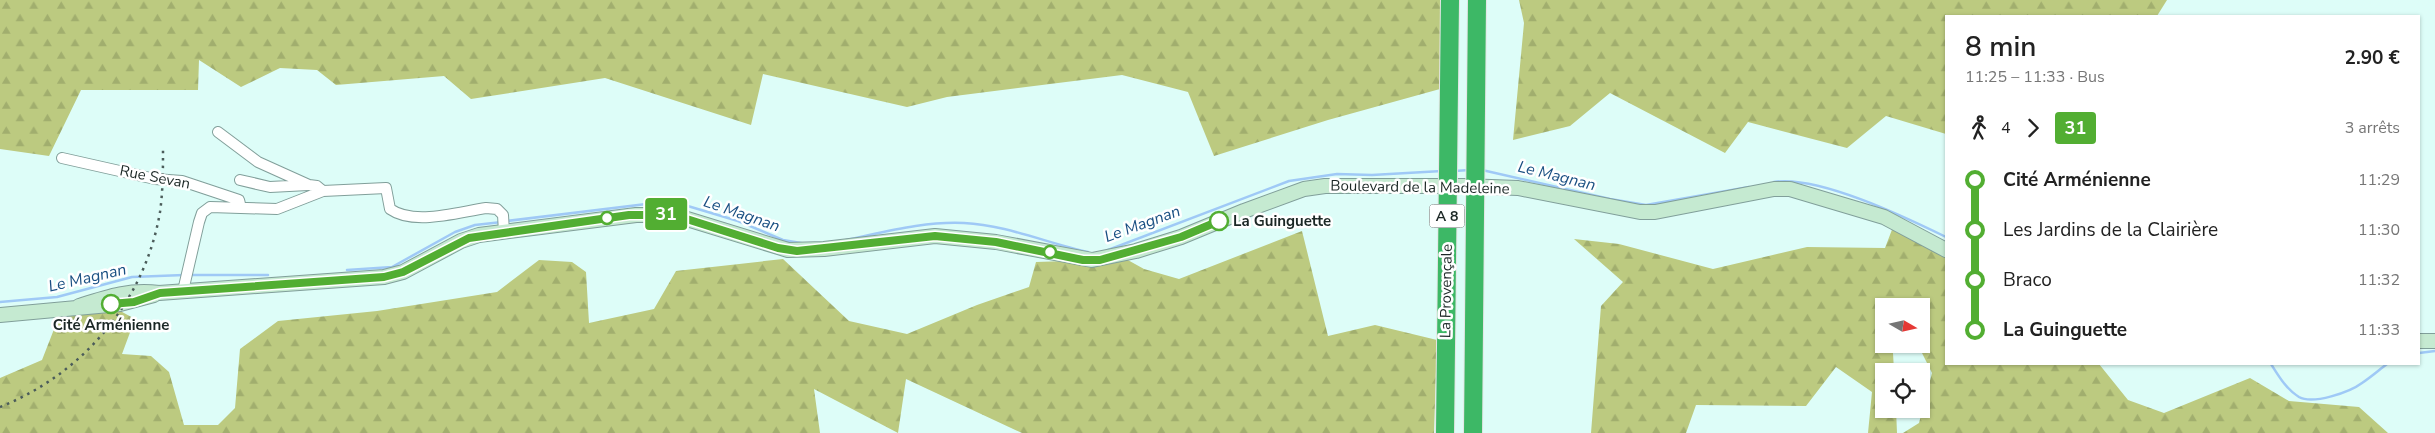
<!DOCTYPE html>
<html lang="fr">
<head>
<meta charset="utf-8">
<style>
  :root { --surface:#fff; --page:#f2f2f2; --text:#222; --muted:#767676 }
  body { margin:0; font-family:"Nunito Sans",sans-serif; background:var(--page); color:var(--text); height:100vh; display:flex; flex-direction:column; font-size:19px; white-space:nowrap }
  * { box-sizing:border-box; margin:0 }
  p { font-size:16px; color:var(--muted) }
  .icon { flex:none; width:28px; height:28px; fill:none; stroke:currentColor; stroke-width:2; stroke-linecap:round; stroke-linejoin:round }
  .map { position:relative; flex:1; overflow:hidden }
  .sheet { position:absolute; left:1945px; top:15px; width:475px; height:350px; display:flex; flex-direction:column; background:var(--surface); border-radius:0px; box-shadow:0 1px 4px #0004 }
  .sheet>* { flex:none }
  .badge { padding:0 10px; border-radius:4px; font-size:18px; line-height:32px }
  .needle { width:32px; rotate:99deg }
  .fabs { position:absolute; left:1875px; top:298px; display:grid; gap:10px }
  .fabs a { display:grid; place-items:center; width:55px; height:55px; border-radius:0px; background:var(--surface); box-shadow:0 1px 4px #0004; font-size:25px }
  .map>.badge { position:absolute; translate:-50% -50%; box-shadow:0 0 0 2px #fff }
  .legs { display:flex; align-items:center; gap:8px; height:55px; padding:0 20px; font-size:16px }
  .legs p { margin-inline-start:auto }
  .headline { display:flex; align-items:center; justify-content:space-between; height:85px; padding:0 20px }
  h1 { font-size:28px; font-weight:600; line-height:38px }
  ul { padding:0 20px; list-style:none }
  li { display:flex; align-items:center; gap:18px; height:50px; font-size:19px }
  li i { display:grid; place-items:center; width:8px; height:100%; margin:0 6px; background:currentColor }
  li i::after { content:''; width:12px; height:12px; margin:-6px; border:4px solid; border-radius:50%; background:var(--surface) }
  li p { margin-inline-start:auto }
  li:first-child i { background:linear-gradient(#0000 50%,currentColor 0) }
  li:last-child i { background:linear-gradient(currentColor 50%,#0000 0) }
  .map>svg:first-child { display:block }
</style>
</head>
<body>
<div class="map">
<svg width="2435" height="433" viewBox="0 0 2435 433">
  <defs>
    <pattern id="forest-firs" width="22" height="20" patternUnits="userSpaceOnUse" patternTransform="scale(1.25)"><rect width="22" height="20" fill="#bcca80"/><path d="M5 1l3.5 6h-7zM16 11l3.5 6h-7z" fill="#a1ae6e"/></pattern>
  </defs>
  <rect width="100%" height="100%" fill="#ddfdf8"/>
  <path fill="url(#forest-firs)" d="M0 0H1441L1440 89 1328 120 1214 156 1188 92 1122 75 947 97 907 107 763 74 751 125 605 78 471 99 444 76 336 85 317 70 280 68 241 87 199 60 198 90H81L49 156 0 149Z
    M1519 0H2167L2157 16H1946V134L1886 116 1847 148 1748 122 1725 153 1610 93 1570 126 1513 140 1524 23Z
    M1893 227 1946 255V364H2099L2128 400 2164 413 2250 378 2289 401 2359 407 2388 433H1903L1919 423 1932 373 1920 349 1926 335H1921V306H1884V344H1889L1893 353 1894 371H1884V409H1896L1897 433H1868L1872 392 1836 367 1806 406 1696 405 1686 433H1591L1601 306 1623 282 1574 239 1619 244 1713 269 1807 247 1885 248Z
    M1302 231 1328 336 1375 325 1437 340 1434 433H1022L906 379 898 433 814 389 820 433H0V378L42 360 58 319 113 307 135 319 122 354 151 356 169 372 184 425H218L235 408 240 349 278 321 377 311 497 292 539 260 572 262 586 272 589 323 654 309 676 271 783 259 849 321 907 334 977 305 1029 287 1036 262 1126 259 1144 269 1179 279Z"/>
  <g fill="none" stroke-linecap="round" stroke-linejoin="round">
    <path stroke="#9fc9f6" stroke-width="2.5" d="M1482 170 1610 199 1646 205 1749 187
      M1455 171 1469 170
      M1774 182C1818 175 1905 217 1946 237
      M507 221 671 201 738 221 783 240 801 243
      M846 240C885 232 925 221 964 223 1006 225 1047 243 1088 252
      M1108 250 1289 181 1337 174 1372 175 1442 171
      M347 270 392 267 455 232 475 225 502 222
      M190 275H268
      M0 302 57 297 132 277 184 275
      M2419 353 2435 351
      M2271 364C2278 375 2286 389 2299 397 2313 405 2350 392 2362 383 2371 377 2379 370 2387 364"/>
    <g stroke="#819f9a" stroke-width="12">
      <path id="street" d="M218 132 258 162 309 185 317 186 323 191
        M62 158 155 179 182 181 239 200 241 208
        M240 180 270 187 308 185
        M183 291 199 222 202 213 210 207 277 209 323 191 386 188 390 209C414 226 458 212 486 208L497 209 503 215 504 232"/>
    </g>
    <g stroke="#819f9a" stroke-width="16">
      <path id="secondary" d="M79 306C107 297 130 289 159 293L384 277 403 272 461 241 479 235 636 215H674L788 250 824 249 935 236 996 242 1092 260 1136 251 1181 237 1244 211 1304 189 1325 186H1464L1518 188 1640 212H1655L1774 189H1790L1884 217 1946 250
        M0 315 120 304 154 295
        M2419 341H2435"/>
    </g>
    <use href="#street" stroke="#fff" stroke-width="10"/>
    <use href="#secondary" stroke="#c5ead1" stroke-width="14"/>
    <path stroke="#4b5c5a" stroke-width="2.5" stroke-dasharray="2.5 5" stroke-linecap="butt" d="M0 407C83 374 145 301 160 212 163 191 163 169 163 148"/>
    <g stroke="#e4e5e5" stroke-width="20" stroke-linecap="butt">
      <path id="highway-bridge" d="M1445 433 1450 0
        M1473 433 1477 0"/>
    </g>
    <use href="#highway-bridge" stroke="#3db866" stroke-width="18"/>
  </g>
  <g fill="none" stroke-linecap="round" stroke-linejoin="round">
    <g stroke="#fff" stroke-width="11">
      <path id="line-1" d="M111 304 134 302 160 293 384 277 403 272 469 238 629 215H674L778 248 797 251 935 236 996 242 1083 260H1100L1181 237 1219 221"/>
    </g>
    <use href="#line-1" stroke="#52ae32" stroke-width="8"/>
  </g>
  <g fill="#fff" stroke="#52ae32" stroke-width="2.5">
    <circle cx="607" cy="218" r="6"/>
    <circle cx="1219" cy="221" r="9"/>
    <circle cx="1050" cy="252" r="6"/>
    <circle cx="111" cy="304" r="9"/>
  </g>
  <g text-anchor="middle" stroke-width="5" stroke-linejoin="round" paint-order="stroke">
    <rect fill="#fff" stroke="#5f6866" stroke-width="1" x="1429.5" y="204.5" width="35" height="23" rx="4"/>
    <g font-size="14" font-weight="bold" fill="#1b2725">
      <text x="1447" y="221">A 8</text>
    </g>
    <g font-size="15" fill="#1b2725" stroke="#fff">
      <text transform="translate(155 177) rotate(11)" y="5">Rue Sevan</text>
      <text transform="translate(1420 187) rotate(1)" y="5">Boulevard de la Madeleine</text>
      <text transform="translate(1446 291) rotate(-89)" y="5">La Provençale</text>
    </g>
    <g font-size="15" font-weight="bold" fill="#1b2725" stroke="#fff" text-anchor="start">
      <text x="1233" y="226">La Guinguette</text>
      <text x="111" y="330" text-anchor="middle">Cité Arménienne</text>
    </g>
    <g font-size="16" font-style="italic" fill="#194f82" stroke="#fff">
      <text transform="translate(1557 175) rotate(14)" y="6">Le Magnan</text>
      <text transform="translate(742 213) rotate(19)" y="6">Le Magnan</text>
      <text transform="translate(1142 223) rotate(-20)" y="6">Le Magnan</text>
      <text transform="translate(87 277) rotate(-13)" y="6">Le Magnan</text>
    </g>
  </g>
</svg>
<div class="fabs">
<a><svg class="needle" viewBox="-14 -14 28 28"><path d="M0-13l5 13h-10z" fill="#e53935"/><path d="M0 13l5-13h-10z" fill="#767676"/></svg></a>
<a><svg class="icon" aria-label="locate" viewBox="0 0 24 24"><circle cx="12" cy="12" r="6"/><path d="M12 2v4M12 18v4M2 12h4M18 12h4"/></svg></a>
</div>
<b class="badge" style="left:666px;top:214px;background:#52ae32;color:#fff">31</b>
<section class="sheet">
<div class="headline"><div><h1>8 min</h1><p>11:25 – 11:33 · Bus</p></div><b>2.90 €</b></div>
<div class="legs"><svg class="icon" aria-label="walk" viewBox="0 0 24 24"><circle cx="13" cy="4" r="2"/><path d="M13 8l-2 6 4 7M11 14l-3 7M7 12l3-4h3l4 4"/></svg>4<svg class="icon" aria-label="forward" viewBox="0 0 24 24"><path d="M9 5l7 7-7 7"/></svg><b class="badge" style="background:#52ae32;color:#fff">31</b><p>3 arrêts</p></div>
<ul>
<li><i style="color:#52ae32"></i><b>Cité Arménienne</b><p>11:29</p></li>
<li><i style="color:#52ae32"></i><span>Les Jardins de la Clairière</span><p>11:30</p></li>
<li><i style="color:#52ae32"></i><span>Braco</span><p>11:32</p></li>
<li><i style="color:#52ae32"></i><b>La Guinguette</b><p>11:33</p></li>
</ul>
</section>
</div>
</body>
</html>
